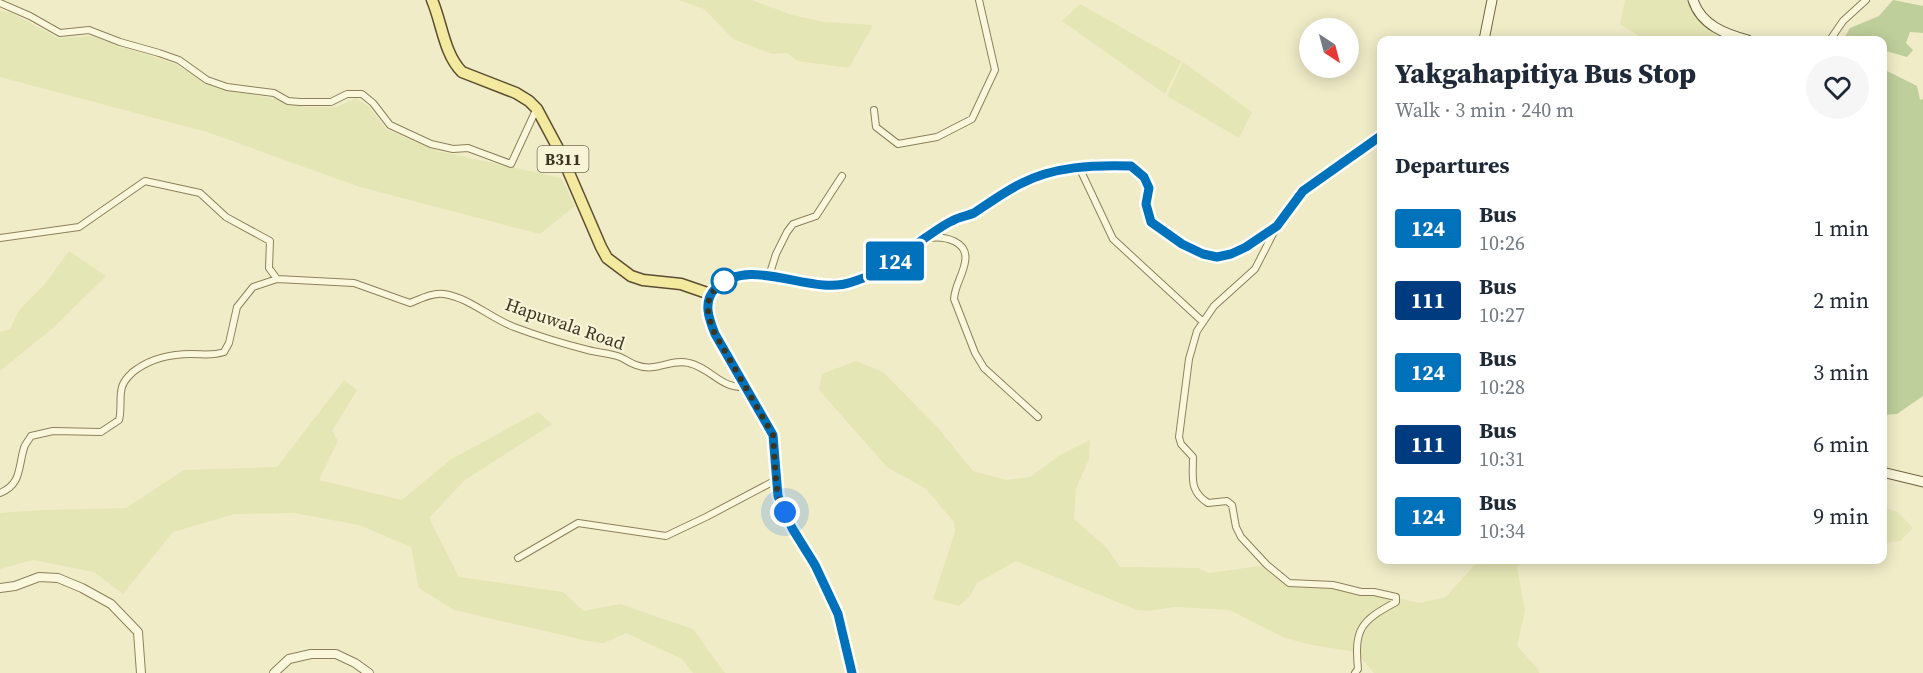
<!DOCTYPE html>
<html lang="en">
<head>
<meta charset="utf-8">
<style>
  :root { --surface:#fff; --page:#f6f6f7; --text:#1f2937; --muted:#747a83 }
  body { margin:0; font-family:"Source Serif 4",serif; background:var(--page); color:var(--text); height:100vh; display:flex; flex-direction:column; font-size:22px; white-space:nowrap }
  * { box-sizing:border-box; margin:0 }
  p { font-size:20px; color:var(--muted) }
  .icon { flex:none; width:33px; height:33px; fill:none; stroke:currentColor; stroke-width:2; stroke-linecap:round; stroke-linejoin:round }
  .map { position:relative; flex:1; overflow:hidden }
  .side { position:absolute; left:1377px; top:36px; width:510px; height:528px; display:flex; flex-direction:column; background:var(--surface); border-radius:12px; box-shadow:0 3px 15px #0003 }
  .side>* { flex:none }
  .badge { padding:0 12px; border-radius:4px; font-size:21px; line-height:39px }
  .needle { width:39px; rotate:144deg }
  .tools { position:absolute; left:1299px; top:18px; display:grid; gap:12px }
  .tools a { display:grid; place-items:center; width:60px; height:60px; border-radius:50%; background:var(--surface); box-shadow:0 3px 15px #0003; font-size:30px }
  .you { position:absolute; width:30px; height:30px; margin:-15px; border:4px solid #fff; border-radius:50%; background:#1a73e8; box-shadow:0 0 0 9px #1a73e833 }
  .map>.badge { position:absolute; translate:-50% -50%; box-shadow:0 0 0 3px #fff }
  h2 { padding:0 18px; font-size:22px; line-height:54px }
  .round { display:grid; place-items:center; flex:none; width:63px; height:63px; border-radius:32px; background:var(--page) }
  .head { display:flex; align-items:center; justify-content:space-between; height:102px; padding:0 18px }
  h1 { font-size:28px; font-weight:800; line-height:45px }
  ul { padding:0; list-style:none }
  li { display:flex; align-items:center; gap:18px; height:72px; padding:0 18px }
  li div { flex:1 }
  li b { display:block; font-size:22px }
  li em { font-style:normal }
  li .badge { min-width:66px; font-weight:700; text-align:center }
  .map>svg:first-child { display:block }
</style>
</head>
<body>
<div class="map">
<svg width="1923" height="673" viewBox="0 0 1923 673">
  <rect width="100%" height="100%" fill="#f0ecc8"/>
  <path fill="#e4e6b5" d="M679 0H752L792 15 824 22 873 25 849 68 798 61 787 53 772 54 733 39 704 9Z
    M1625 0H1693L1736 40H1645L1620 24Z
    M1080 4 1181 61 1165 94 1062 21Z
    M0 11 12 13 58 38 90 36 175 64 216 88 271 98 305 107H337L356 98 369 107 387 130 438 151 561 178 575 206 540 234 360 187 207 132 0 77Z
    M1183 62 1252 112 1239 138 1167 96Z
    M69 251 106 276 53 328 0 371V332L10 329 20 309 44 285Z
    M856 361 883 372 939 429 973 471 1006 480 1030 477 1060 455 1090 440 1089 459 1076 489 1074 519 1107 548 1120 567 1198 568 1209 573 1267 565 1290 583 1374 592 1419 603 1446 597 1479 560H1523L1517 567 1525 611 1517 646 1539 670V673H1374L1356 652 1312 645 1285 638 1230 610 1175 607 1148 611 1137 610 1016 561 977 583 970 596 959 606 933 599 952 541 955 531 954 522 926 489 887 467 819 390 822 374Z
    M344 380 357 390 332 431 338 441 319 480 402 500 450 460 538 412 552 424 465 480 429 518 459 577 563 592 584 611 620 604 693 629 725 673H693L682 659 626 633 604 643 588 641 454 610 419 588 411 547 359 525 294 513 235 514 173 532 123 594 94 572 33 560 0 569V513L43 510 126 508 184 470 277 467Z
    M1882 507 1898 512 1913 528 1900 541 1883 543Z"/>
  <path fill="#becf9b" d="M1893 0 1923 6V33L1910 32 1906 43 1913 50 1907 57 1886 51 1883 56 1882 40H1843L1850 28 1879 16Z
    M1882 61 1887 71 1917 86 1920 100 1923 99V396L1897 414 1883 415Z"/>
  <g fill="none" stroke-linecap="round" stroke-linejoin="round">
    <g stroke="#8d805c" stroke-width="8">
      <path id="minor" d="M0 3 30 16 60 33 89 30 120 42 159 53 179 60 207 80 227 87 274 93 288 101 300 102H331L347 94H362L373 103 390 125 431 144 453 149 468 148 511 164 536 110
        M1830 40 1843 21 1866 0
        M874 110 876 127 898 144 937 137 972 119 995 70 979 0
        M1079 167 1113 239 1202 321
        M1275 230 1255 269 1214 306 1197 331 1189 359 1179 437 1181 444 1193 457C1193 478 1189 491 1208 503L1227 501 1232 505 1236 527 1241 537 1267 565 1289 583 1333 585 1361 592H1374L1396 597V602C1361 621 1354 628 1358 669L1355 673
        M0 238 79 227 145 181 200 193 226 217 270 241 269 268 277 279
        M929 238C945 236 969 241 965 262 963 275 955 285 954 299L975 353 984 368 1038 417
        M769 276 776 254 787 232 793 224 816 216 842 176
        M0 493C22 484 18 467 24 448 25 444 29 440 31 436L53 431 101 432 119 420C122 409 119 397 122 387 124 380 132 372 137 369 153 358 172 354 191 354 204 354 212 356 224 352L229 343 237 307 253 287 277 279 354 283 410 303C420 299 433 292 444 294 470 298 490 318 514 327 538 336 564 344 588 350 599 353 610 353 620 357 625 359 630 363 636 365 656 373 671 358 689 363 713 369 720 389 746 387
        M518 558 578 523 666 536 706 517 776 480"/>
    </g>
    <g stroke="#8d805c" stroke-width="10">
      <path id="tertiary" d="M710 294C706 309 710 320 715 334L773 435 778 496 792 528 815 565 838 614 852 673
        M0 588 15 586 39 577 58 578 82 588 111 604 138 632 141 673
        M274 673 289 659 311 654H336L355 663 369 673"/>
    </g>
    <g stroke="#6f613f" stroke-width="11">
      <path id="secondary" d="M1693 0C1701 25 1725 34 1748 40
        M1484 40 1492 0
        M710 294 727 279 743 274 769 276 824 285 850 283 888 267 924 239 951 221 971 214 1019 184 1035 177 1079 167 1097 165 1131 166 1144 177 1149 188 1146 204 1151 222 1182 244 1203 254 1217 257 1231 254 1246 247 1277 227 1303 191 1382 135
        M1882 472 1923 482"/>
    </g>
    <g stroke="#5b4d30" stroke-width="13">
      <path id="primary" d="M432 0C442 23 444 54 462 72L516 93 529 101 537 109 560 152 601 247 607 258 631 276 643 280 681 284 710 294"/>
    </g>
    <use href="#minor" stroke="#faf7dc" stroke-width="6"/>
    <use href="#tertiary" stroke="#faf7dc" stroke-width="8"/>
    <use href="#secondary" stroke="#faf7dc" stroke-width="9"/>
    <use href="#primary" stroke="#f3eaa0" stroke-width="10"/>
  </g>
  <g fill="none" stroke-linecap="round" stroke-linejoin="round">
    <g stroke="#fff" stroke-width="14">
      <path id="line" d="M852 673 838 614 815 565 792 528 778 496 773 435 715 334C709 319 702 301 716 288 750 254 811 297 852 282 864 278 879 273 890 266 902 258 913 246 925 238 934 232 943 225 952 221 959 217 967 216 974 213 989 203 1004 192 1020 184 1054 166 1094 165 1131 166L1144 177 1149 188 1146 204 1151 222 1182 244 1203 254 1217 257 1231 254 1246 247 1277 226 1303 191 1382 135"/>
    </g>
    <use href="#line" stroke="#0072bc" stroke-width="9"/>
    <path stroke="#3d3420" stroke-width="6" stroke-dasharray="0 10.8" d="M724 281 727 279C703 295 705 310 715 334L773 435 776 480 778 496 785 512"/>
  </g>
  <circle fill="#fff" stroke="#0072bc" stroke-width="3" cx="724" cy="281" r="12"/>
  <g text-anchor="middle" stroke-width="4.5" stroke-linejoin="round" paint-order="stroke">
    <rect fill="#f7f4d8" stroke="#756e57" stroke-width="1.5" x="537.5" y="146" width="51" height="26" rx="4.5"/>
    <g font-size="16" font-weight="bold" fill="#3d3420">
      <text x="563" y="165">B311</text>
    </g>
    <g font-size="18" fill="#3d3420" stroke="#f7f4d8">
      <text transform="translate(565 324) rotate(19)" y="6">Hapuwala Road</text>
    </g>
  </g>
</svg>
<div class="tools">
<a><svg class="needle" viewBox="-14 -14 28 28"><path d="M0-13l5 13h-10z" fill="#e53935"/><path d="M0 13l5-13h-10z" fill="#747a83"/></svg></a>
</div>
<div class="you" style="left:785px;top:512px"></div>
<b class="badge" style="left:895px;top:261px;background:#0072bc;color:#fff">124</b>
<section class="side">
<div class="head"><div><h1>Yakgahapitiya Bus Stop</h1><p>Walk · 3 min · 240 m</p></div><a class="round"><svg class="icon" aria-label="heart" viewBox="0 0 24 24"><path d="M12 20l-8-8c-3-5 5-10 8-4 3-6 11-1 8 4z"/></svg></a></div>
<h2>Departures</h2>
<ul>
<li><span class="badge" style="background:#0072bc;color:#fff">124</span><div><b>Bus</b><p>10:26</p></div><em>1 min</em></li>
<li><span class="badge" style="background:#003b80;color:#fff">111</span><div><b>Bus</b><p>10:27</p></div><em>2 min</em></li>
<li><span class="badge" style="background:#0072bc;color:#fff">124</span><div><b>Bus</b><p>10:28</p></div><em>3 min</em></li>
<li><span class="badge" style="background:#003b80;color:#fff">111</span><div><b>Bus</b><p>10:31</p></div><em>6 min</em></li>
<li><span class="badge" style="background:#0072bc;color:#fff">124</span><div><b>Bus</b><p>10:34</p></div><em>9 min</em></li>
</ul>
</section>
</div>
</body>
</html>
